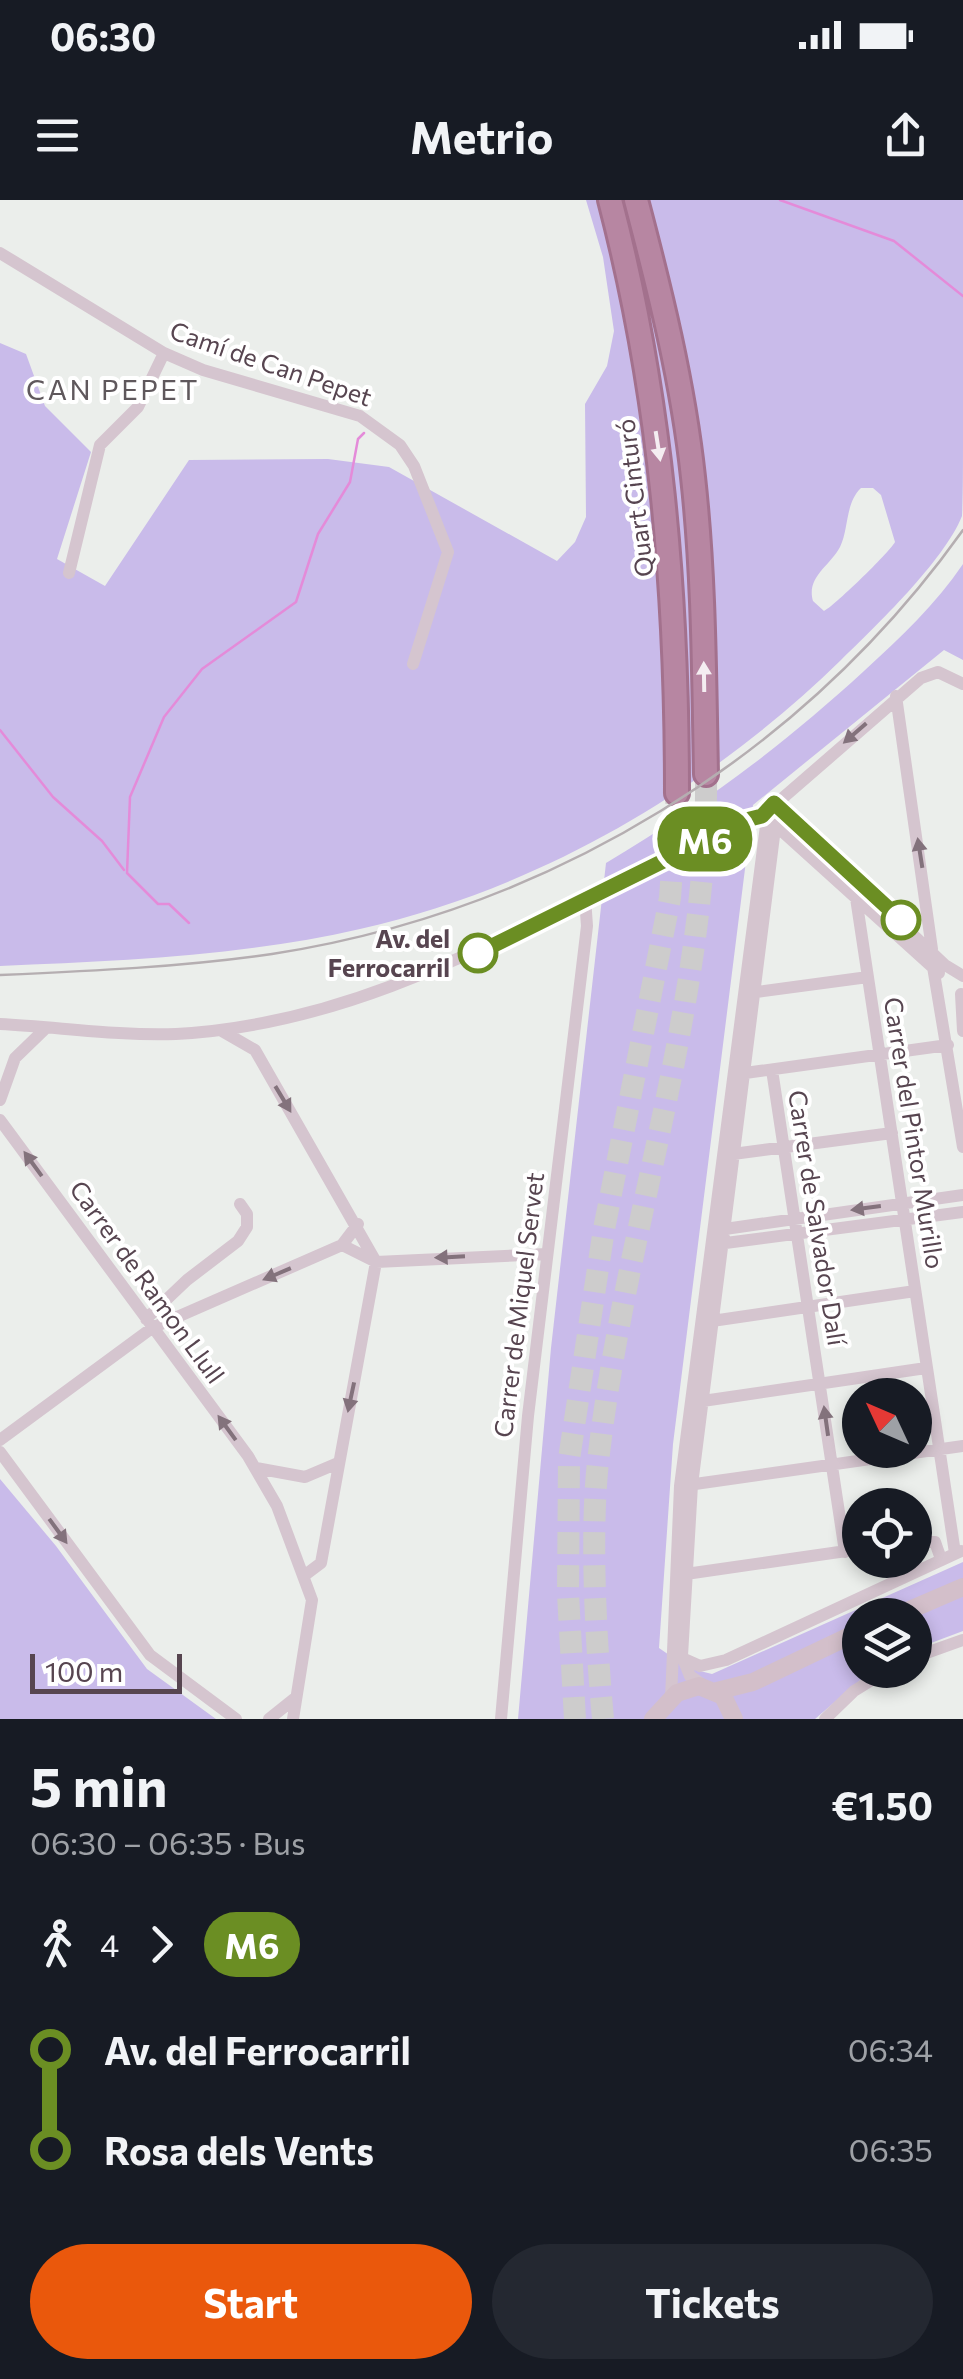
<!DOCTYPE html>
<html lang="en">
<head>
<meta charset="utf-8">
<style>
  :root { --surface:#171b24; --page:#242831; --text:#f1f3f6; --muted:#9ea1a6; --accent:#ea580c }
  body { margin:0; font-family:Commissioner,sans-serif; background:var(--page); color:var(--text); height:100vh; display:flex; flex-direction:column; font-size:38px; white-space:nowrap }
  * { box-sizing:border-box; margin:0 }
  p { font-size:32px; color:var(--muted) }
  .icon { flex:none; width:55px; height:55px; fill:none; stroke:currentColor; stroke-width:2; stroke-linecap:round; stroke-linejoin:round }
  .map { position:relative; height:1519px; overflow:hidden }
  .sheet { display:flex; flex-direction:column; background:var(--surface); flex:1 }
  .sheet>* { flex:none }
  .badge { padding:0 20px; border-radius:32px; font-size:35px; line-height:65px }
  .needle { width:65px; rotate:314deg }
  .controls { position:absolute; left:842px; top:1178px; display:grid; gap:20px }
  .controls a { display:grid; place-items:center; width:90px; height:90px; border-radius:50%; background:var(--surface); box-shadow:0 5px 15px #0003; font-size:50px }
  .scale { position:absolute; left:30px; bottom:25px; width:152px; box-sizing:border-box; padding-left:10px; border:5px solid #574550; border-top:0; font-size:28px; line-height:35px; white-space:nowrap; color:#574550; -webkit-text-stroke:8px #fff; paint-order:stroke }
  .map>.badge { position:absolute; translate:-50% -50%; box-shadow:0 0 0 5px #fff }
  .legs { display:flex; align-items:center; gap:15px; height:110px; padding:0 30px; font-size:32px }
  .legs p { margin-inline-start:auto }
  .headline { display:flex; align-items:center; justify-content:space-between; height:170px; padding:0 30px }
  h1 { font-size:55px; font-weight:700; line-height:75px }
  .action { display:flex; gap:20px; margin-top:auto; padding:20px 30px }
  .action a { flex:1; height:115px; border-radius:60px; background:var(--accent); color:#fff; font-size:40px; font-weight:700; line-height:115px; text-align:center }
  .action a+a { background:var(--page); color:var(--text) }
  ul { padding:0 30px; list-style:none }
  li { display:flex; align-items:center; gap:35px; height:100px; font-size:38px }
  li i { display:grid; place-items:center; width:15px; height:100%; margin:0 12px; background:currentColor }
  li i::after { content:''; width:25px; height:25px; margin:-12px; border:8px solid; border-radius:50%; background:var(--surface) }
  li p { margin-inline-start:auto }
  li:first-child i { background:linear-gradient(#0000 50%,currentColor 0) }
  li:last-child i { background:linear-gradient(currentColor 50%,#0000 0) }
  .status { display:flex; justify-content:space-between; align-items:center; height:70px; padding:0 50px; background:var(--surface); direction:ltr }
  .status svg { height:28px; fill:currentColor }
  header { display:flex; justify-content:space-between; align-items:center; height:130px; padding:0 30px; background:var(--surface); font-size:45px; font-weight:700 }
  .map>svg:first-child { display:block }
</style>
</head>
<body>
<div class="status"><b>06:30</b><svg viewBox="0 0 49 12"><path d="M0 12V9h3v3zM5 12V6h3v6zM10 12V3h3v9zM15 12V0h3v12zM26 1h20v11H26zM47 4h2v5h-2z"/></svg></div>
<header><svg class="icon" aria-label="menu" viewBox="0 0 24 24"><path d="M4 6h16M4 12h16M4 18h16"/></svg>Metrio<svg class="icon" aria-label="share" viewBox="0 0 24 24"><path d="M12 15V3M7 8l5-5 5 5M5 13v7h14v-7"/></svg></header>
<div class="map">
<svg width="963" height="1519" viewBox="0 0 963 1519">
  <rect width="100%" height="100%" fill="#ebeeeb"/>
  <path fill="#c9bbea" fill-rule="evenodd" d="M586 0H963C963 80 963 161 963 241 963 262 963 297 962 316 944 361 876 426 841 460 709 589 541 688 360 729 243 756 119 761 0 766V143L26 154 45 206 91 252 57 359 105 386 189 260 328 259 389 267 557 361 575 342 586 317 585 204 607 166 614 131 603 57ZM861 288H873L881 295 895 342C889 353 832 408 824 411L813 401C806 377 830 366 840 347 849 329 845 303 861 288Z
    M963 364V460L944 450 753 605 673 1244 659 1448 688 1468 712 1474 963 1362V1431L915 1449V1415H860V1470H872L815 1519H518L551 1148 606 663C703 605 781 547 864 471 900 438 936 404 963 364Z
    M0 1279 56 1346 147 1469 216 1519H0Z"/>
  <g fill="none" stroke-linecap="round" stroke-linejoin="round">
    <path stroke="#e48bd9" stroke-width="2.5" d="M780 0 894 41 963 96
      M0 530 53 597 102 641 124 670
      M189 723 169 704H158L127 673 130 597 164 517 202 469 296 402 318 334 350 282 358 239 364 233"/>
    <path stroke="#cdcccc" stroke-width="22" stroke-dasharray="22 11" stroke-linecap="butt" d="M575 1519 568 1394 569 1259 604 1029 670 698 677 593
      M603 1519C596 1443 590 1336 598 1262 623 1034 709 802 706 574"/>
    <g stroke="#a3718d" stroke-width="28">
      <path id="highway" d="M610 0C661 195 677 392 677 593
        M636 0C660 91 683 183 693 277 704 376 704 475 706 574"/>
    </g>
    <path stroke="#d5c5cf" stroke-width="12" d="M0 53 164 153 203 170 360 216 400 245 414 266 448 352 413 464
      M69 373 100 245 138 207 164 153
      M896 496 932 749
      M779 608 945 765 963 776
      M746 620 762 616 921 478 938 472 963 484
      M773 623 939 773
      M856 698 955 1353
      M933 767 963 947
      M749 793 868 777
      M961 794 963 831
      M0 824C59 827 117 836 176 834 343 825 481 749 627 676
      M222 831 255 850 376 1062 321 1363 305 1375
      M772 870 845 1352
      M738 874 948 845
      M0 900 15 858 46 828
      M0 920 248 1256 277 1306 312 1400 293 1519
      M733 954 892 933
      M718 1030 963 995
      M718 1044 963 1012
      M342 1045 376 1062 547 1054
      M146 1119 187 1080 238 1041 247 1027V1014L240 1004
      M712 1121 915 1091
      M696 1202 926 1168
      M0 1240 152 1128 342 1045 358 1024
      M0 1252 150 1455 236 1519
      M256 1268 305 1277 338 1263
      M688 1285 963 1246
      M915 1342H935L941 1359
      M679 1375 860 1349
      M915 1457 963 1440
      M682 1458 700 1466 726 1460 961 1351
      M704 1486 690 1476 682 1456 692 1285 774 636 782 610
      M671 1499 680 1286 767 618
      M269 1519 294 1499
      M501 1519 528 1216 587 726 585 698
      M825 1519 854 1491 888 1470"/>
    <path stroke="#d3bfca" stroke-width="18" d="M898 1415 963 1387
      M717 1491 753 1482 860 1431
      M653 1519 677 1493 699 1486 723 1496 734 1519"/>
    <use href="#highway" stroke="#b786a2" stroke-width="22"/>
    <path stroke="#b5aeb1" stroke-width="2.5" d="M0 775C91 771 182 767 272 754 549 711 801 557 963 330"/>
    <path stroke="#d5c5cf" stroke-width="12" d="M627 676 746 620"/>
  </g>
  <defs><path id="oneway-solid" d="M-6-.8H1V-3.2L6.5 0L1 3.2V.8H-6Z" transform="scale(2.5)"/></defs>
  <g fill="#f4edf1">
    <use href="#oneway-solid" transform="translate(658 246) rotate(81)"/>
    <use href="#oneway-solid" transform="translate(704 477) rotate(-91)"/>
  </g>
  <g fill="#83727c">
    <use href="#oneway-solid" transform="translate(855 533) rotate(139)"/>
    <use href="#oneway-solid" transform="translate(920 653) rotate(-99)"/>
    <use href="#oneway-solid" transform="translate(283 899) rotate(59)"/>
    <use href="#oneway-solid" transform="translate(33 964) rotate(-126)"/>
    <use href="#oneway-solid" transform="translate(866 1008) rotate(172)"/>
    <use href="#oneway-solid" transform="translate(450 1057) rotate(177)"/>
    <use href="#oneway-solid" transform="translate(277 1074) rotate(157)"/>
    <use href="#oneway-solid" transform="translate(351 1197) rotate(102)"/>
    <use href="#oneway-solid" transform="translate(826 1221) rotate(-98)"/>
    <use href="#oneway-solid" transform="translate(227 1228) rotate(-126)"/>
    <use href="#oneway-solid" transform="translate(58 1331) rotate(54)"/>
  </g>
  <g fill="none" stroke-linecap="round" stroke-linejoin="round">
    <g stroke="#fff" stroke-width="22">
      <path id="line-1" d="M478 753 746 620 762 616 774 603 901 720"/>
    </g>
    <use href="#line-1" stroke="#6b8e23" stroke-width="15"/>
  </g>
  <g fill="#fff" stroke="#6b8e23" stroke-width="5">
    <circle cx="901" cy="720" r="18"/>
    <circle cx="478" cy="753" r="18"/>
  </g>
  <g text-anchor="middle" stroke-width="8" stroke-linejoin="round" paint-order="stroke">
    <g font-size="25" fill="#574550" stroke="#fff">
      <text transform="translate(271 164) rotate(19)" y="9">Camí de Can Pepet</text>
      <text transform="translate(635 298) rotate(-97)" y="9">Quart Cinturó</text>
      <text transform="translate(914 933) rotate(81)" y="9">Carrer del Pintor Murillo</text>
      <text transform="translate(817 1018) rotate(81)" y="9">Carrer de Salvador Dalí</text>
      <text transform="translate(147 1082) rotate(54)" y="9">Carrer de Ramon Llull</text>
      <text transform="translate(519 1105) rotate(-83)" y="9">Carrer de Miquel Servet</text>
    </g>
    <g font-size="25" font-weight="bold" fill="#574550" stroke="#fff" text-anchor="end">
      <text x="450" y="748">Av. del<tspan x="450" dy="29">Ferrocarril</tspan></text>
    </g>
    <g font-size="28" letter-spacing="2.5" fill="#5f585c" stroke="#fff">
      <text x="113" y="200">CAN PEPET</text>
    </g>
  </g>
</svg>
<div class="controls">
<a><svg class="needle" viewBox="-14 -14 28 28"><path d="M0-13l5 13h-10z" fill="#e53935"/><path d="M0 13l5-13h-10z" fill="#9ea1a6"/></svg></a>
<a><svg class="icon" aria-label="locate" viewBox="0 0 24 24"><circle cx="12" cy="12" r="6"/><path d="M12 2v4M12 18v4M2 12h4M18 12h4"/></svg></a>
<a><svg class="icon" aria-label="layers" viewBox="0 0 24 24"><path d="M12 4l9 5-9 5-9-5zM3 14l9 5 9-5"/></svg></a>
</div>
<div class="scale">100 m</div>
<b class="badge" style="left:705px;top:639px;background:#6b8e23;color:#fff">M6</b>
</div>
<section class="sheet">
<div class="headline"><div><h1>5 min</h1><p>06:30 – 06:35 · Bus</p></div><b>€1.50</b></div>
<div class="legs"><svg class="icon" aria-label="walk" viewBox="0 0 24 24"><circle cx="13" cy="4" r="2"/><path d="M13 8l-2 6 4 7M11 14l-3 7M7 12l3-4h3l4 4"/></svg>4<svg class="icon" aria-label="forward" viewBox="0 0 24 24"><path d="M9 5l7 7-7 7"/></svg><b class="badge" style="background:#6b8e23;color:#fff">M6</b></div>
<ul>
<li><i style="color:#6b8e23"></i><b>Av. del Ferrocarril</b><p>06:34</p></li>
<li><i style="color:#6b8e23"></i><b>Rosa dels Vents</b><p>06:35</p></li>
</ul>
<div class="action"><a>Start</a><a>Tickets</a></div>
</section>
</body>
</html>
